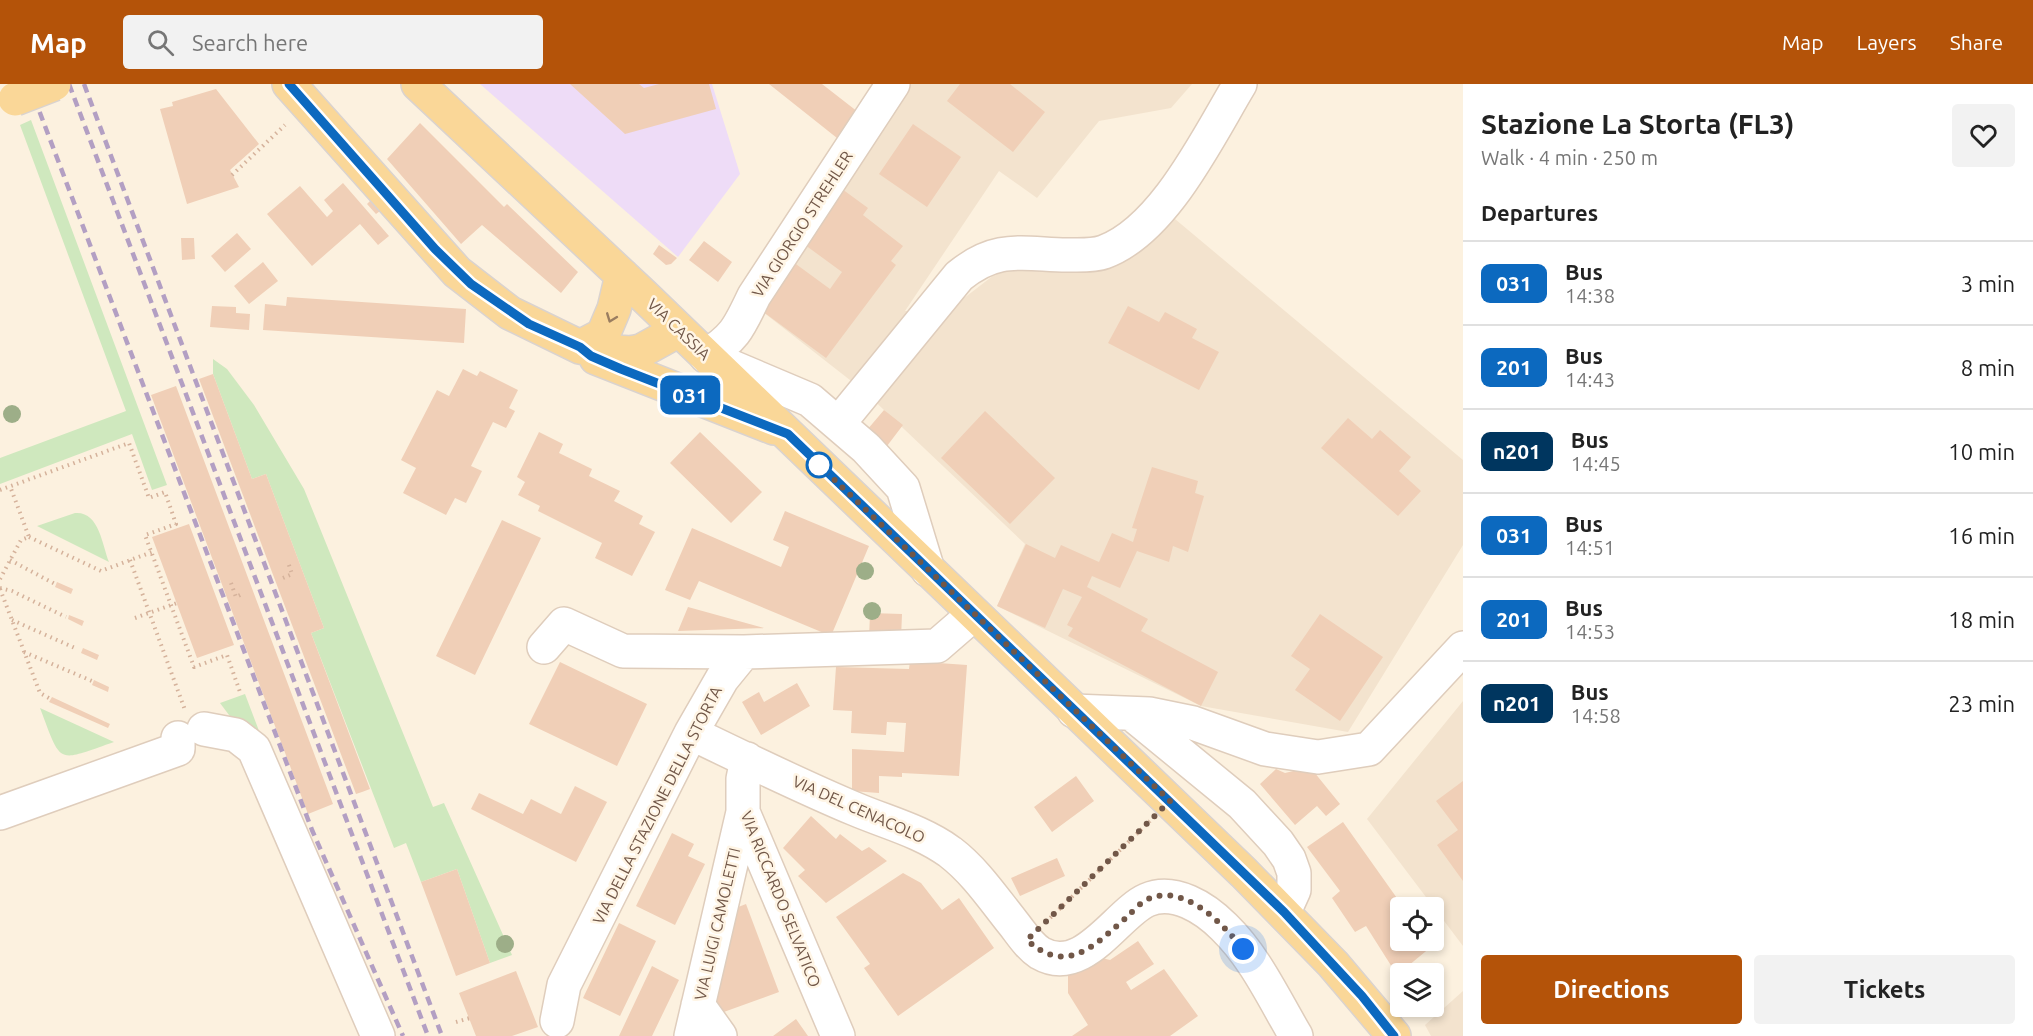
<!DOCTYPE html>
<html lang="en">
<head>
<meta charset="utf-8">
<style>
  :root { --surface:#fff; --page:#f2f2f2; --text:#222; --muted:#767676; --line:#e0e0e0; --accent:#b45309 }
  body { margin:0; font-family:Ubuntu,sans-serif; background:var(--page); color:var(--text); height:100vh; display:flex; flex-direction:column; font-size:22px; white-space:nowrap }
  * { box-sizing:border-box; margin:0 }
  p { font-size:20px; color:var(--muted) }
  .icon { flex:none; width:33px; height:33px; fill:none; stroke:currentColor; stroke-width:2; stroke-linecap:round; stroke-linejoin:round }
  .map { position:relative; flex:1; overflow:hidden }
  .drawer { display:flex; flex-direction:column; background:var(--surface); width:570px }
  .drawer>* { flex:none }
  .badge { padding:0 12px; border-radius:9px; font-size:21px; line-height:39px }
  .buttons { position:absolute; left:1390px; top:813px; display:grid; gap:12px }
  .buttons a { display:grid; place-items:center; width:54px; height:54px; border-radius:6px; background:var(--surface); box-shadow:0 3px 9px #0003; font-size:30px }
  .you { position:absolute; width:30px; height:30px; margin:-15px; border:4px solid #fff; border-radius:50%; background:#1a73e8; box-shadow:0 0 0 9px #1a73e833 }
  .map>.badge { position:absolute; translate:-50% -50%; box-shadow:0 0 0 3px #fff }
  h2 { padding:0 18px; font-size:22px; line-height:54px }
  .round { display:grid; place-items:center; flex:none; width:63px; height:63px; border-radius:6px; background:var(--page) }
  .head { display:flex; align-items:center; justify-content:space-between; height:102px; padding:0 18px }
  h1 { font-size:28px; font-weight:700; line-height:45px }
  .action { display:flex; gap:12px; margin-top:auto; padding:12px 18px }
  .action a { flex:1; height:69px; border-radius:6px; background:var(--accent); color:#fff; font-size:24px; font-weight:700; line-height:69px; text-align:center }
  .action a+a { background:var(--page); color:var(--text) }
  ul { padding:0; list-style:none }
  li { display:flex; align-items:center; gap:18px; height:84px; padding:0 18px; border-top:2px solid var(--line) }
  li div { flex:1 }
  li b { display:block; font-size:22px }
  li em { font-style:normal }
  li .badge { min-width:66px; font-weight:700; text-align:center }
  header { display:flex; align-items:center; gap:36px; box-sizing:border-box; height:84px; padding:0 30px; background:var(--accent); color:#fff }
  header strong { font-size:28px }
  nav { display:flex; gap:33px; margin-inline-start:auto; font-size:21px }
  .search { width:420px; height:54px; background:var(--page); display:flex; align-items:center; gap:15px; box-sizing:border-box; padding:0 21px; border-radius:6px; color:var(--muted); font-size:22px }
  main { display:flex; flex:1; min-height:0 }
  .map>svg:first-child { display:block }
</style>
</head>
<body>
<header>
<strong>Map</strong>
<div class="search"><svg class="icon" aria-label="search" viewBox="0 0 24 24"><circle cx="10" cy="10" r="6"/><path d="M15 15l6 6"/></svg>Search here</div>
<nav><a>Map</a><a>Layers</a><a>Share</a></nav>
</header>
<main>
<div class="map">
<svg width="1463" height="952" viewBox="0 0 1463 952">
  <rect width="100%" height="100%" fill="#fcf1df"/>
  <path fill="#f3e3ce" d="M910 0H1192L1171 24 1099 37 1037 114 999 87 905 227 946 228 1037 158 1106 176 1169 130 1463 376V461L1348 648 1201 622 997 522 1025 460 864 307 754 221Z
    M1463 617V862L1367 735Z
    M1463 907V952H1431L1425 941Z"/>
  <path fill="#eedcf7" d="M480 0H712L740 90 678 173Z"/>
  <path fill="#cfe8be" d="M31 36 167 401 152 406 132 350 0 400V374L126 327 20 41Z
    M213 275 227 285 254 321 304 405 433 723 444 719 512 871 490 879 457 785 421 798 406 759 394 764 311 549 324 544 266 390 252 395 213 290Z
    M75 429C99 427 102 460 109 478L37 442Z
    M245 610 269 673 235 639 220 619Z
    M40 624 114 658C56 678 62 682 40 624Z"/>
  <path fill="#f0cfb7" d="M570 0H639L644 4 659 0H709L716 25 625 50Z
    M769 0H822L858 28 837 54Z
    M960 0H1010L1045 28 1013 68 947 17Z
    M216 5 259 60 230 86 239 103 187 120 160 25 173 22 172 18Z
    M420 39 504 123 507 120 578 188 561 209 482 141 461 160 387 75Z
    M913 40 961 73 927 123 879 90Z
    M343 99 389 152 378 161 360 140 312 182 267 130 300 102 327 133 333 127 324 116Z
    M842 105 868 124 863 131 903 162 891 177 896 181 826 274 754 221 789 175 830 205 842 188 801 158Z
    M371 116 380 127 376 130 367 120Z
    M237 149 251 165 225 188 211 172Z
    M181 154H194L195 175 182 176Z
    M704 157 732 178 718 198 689 176Z
    M659 161 677 174 671 180 666 181 653 170Z
    M263 178 278 197 249 220 234 202Z
    M287 213 466 225 464 259 263 246 265 220 286 222Z
    M212 222 236 223V229L250 230 249 246 210 243Z
    M1128 222 1159 238 1165 228 1197 245 1192 254 1219 268 1199 306 1108 259Z
    M463 285 477 292 480 287 518 306 509 324 515 327 506 344 493 338 471 382 482 387 466 419 455 414 446 431 403 409 416 384 401 376 437 306 449 312Z
    M213 290 252 395 266 390 324 544 311 549 370 705 362 708 356 710 199 295Z
    M176 302 333 720 308 730 151 311Z
    M884 326 903 341 887 362 867 346Z
    M985 327 1055 394 1010 440 941 374Z
    M1348 334 1372 355 1380 346 1411 373 1399 387 1421 407 1398 432 1321 364Z
    M539 348 563 360 559 369 592 385 589 392 620 407 614 417 643 432 639 440 655 448 632 492 595 474 602 459 538 427 540 422 518 411 525 398 517 393Z
    M700 348 762 408 731 439 670 379Z
    M1152 383 1198 397 1195 409 1204 412 1188 468 1173 462 1169 478 1137 467 1120 504 1092 492 1087 503 1148 535 1141 547 1218 588 1201 622 1068 552 1073 544 1067 541 1082 513 1063 505 1045 544 997 522 1026 460 1055 474 1061 461 1099 478 1112 449 1133 458 1137 445 1132 444Z
    M785 427 869 462 831 552 699 497 690 516 665 506 692 444 781 483 789 463 773 456Z
    M502 436 541 454 475 591 436 572Z
    M189 440 234 561 197 574 152 453Z
    M57 498 73 505 71 510 55 503Z
    M688 523 764 544 678 547Z
    M870 529 902 530 901 555H869Z
    M1320 530 1383 573 1340 637 1295 606 1310 585 1291 572Z
    M69 531 84 537 82 542 68 535Z
    M83 564 99 571 97 576 81 569Z
    M910 577 967 581 959 692 902 689V693L879 692V709L852 707V665L904 668 906 639 887 638 886 651 851 649 852 627 833 626 836 583 909 585Z
    M560 578 647 620 617 682 529 640Z
    M94 596 109 603 108 608 92 601Z
    M797 599 810 622 761 651 742 618 759 608 764 618Z
    M52 613 110 640 108 644 49 618Z
    M1310 683 1340 720 1326 732 1317 722 1295 741 1260 700 1276 685 1285 689Z
    M1076 692 1094 717 1052 748 1034 723Z
    M1463 697V797L1437 761 1458 746 1436 717Z
    M575 702 607 718 576 778 471 725 479 709 523 730 531 715 561 730Z
    M811 732 836 755 840 750 862 767 869 763 887 777 826 819 798 792 805 786 783 764Z
    M1343 738 1404 824H1401V856H1427L1431 863 1397 891 1366 842 1355 848 1332 814 1340 807 1307 763Z
    M672 749 694 760 688 772 705 780 675 841 636 822Z
    M1057 774 1065 792 1020 812 1011 794Z
    M457 785 490 879 456 892 421 798Z
    M903 789 921 799 942 826 959 814 994 864 898 932 864 884 870 880 836 833Z
    M746 820 779 908 721 929 712 904 728 827Z
    M619 839 656 857 620 932 583 914Z
    M1138 857 1154 880 1126 898 1131 906 1164 885 1198 932 1170 952H1072L1088 941 1068 909V890L1078 876 1094 872 1110 876Z
    M652 882 679 896 652 952H619Z
    M516 887 538 943 512 952H476L459 909Z
    M796 935 808 952H773Z"/>
  <g fill="none" stroke-linecap="round" stroke-linejoin="round">
    <g stroke="#dfcdbc" stroke-width="36">
      <path id="minor" d="M706 272C736 253 739 243 754 212L893 0
        M706 272 810 316 866 364 903 404 928 486
        M838 340 959 192C997 161 1021 170 1067 171 1079 171 1093 172 1104 168 1164 146 1208 53 1240 0
        M544 563 564 540 623 567 744 568
        M1074 627 1149 630 1193 639 1265 665 1318 673 1369 665 1463 564
        M1132 630 1242 720 1278 759 1289 775 1294 789V806L1284 828
        M204 645 236 651 254 665 378 952
        M691 649C745 675 800 702 855 725 888 739 921 747 950 768 975 787 993 814 1013 839 1021 849 1029 862 1040 869 1083 894 1117 829 1147 816 1174 804 1205 824 1224 843 1255 873 1274 915 1296 952
        M747 675 743 695V728L838 952
        M0 729 178 665V654
        M698 921 720 952
        M557 937 564 901 691 649 722 595 744 568 937 562 974 530
        M691 952 743 728"/>
    </g>
    <g stroke="#dad3cf" stroke-width="36">
      <path id="major" d="M289 0 457 188 510 229 580 263 601 267 631 269 641 267 679 246
        M418 0 643 211 1244 789 1333 880 1394 952
        M580 263 603 251 614 225 622 191
        M596 274 774 344"/>
    </g>
    <path stroke="#d5b29b" stroke-width="4" stroke-dasharray="1.5 4.5" stroke-linecap="butt" d="M232 91 285 41
      M0 406 129 359 149 414 165 408 176 440 145 451 194 583 227 571 240 608
      M29 453 101 487 152 468
      M10 476 55 500
      M130 476 185 626
      M283 494 292 490 288 478
      M0 495 21 456 29 453 10 402
      M231 499 236 513 242 510
      M0 504 12 507 66 533
      M0 505 40 609 49 614
      M135 534 177 519
      M12 536 75 564
      M24 568 92 597
      M1046 838 1150 737
      M456 938 470 934"/>
    <use href="#minor" stroke="#fff" stroke-width="33"/>
    <use href="#major" stroke="#fad798" stroke-width="33"/>
    <path stroke="#b39fc3" stroke-width="4.5" stroke-dasharray="9 6" stroke-linecap="butt" d="M29 0 312 746 403 952
      M69 0 428 952
      M84 0 442 952"/>
    <g stroke="#dad3cf" stroke-width="36" stroke-linecap="butt">
      <path id="major-bridge" d="M15 15 54 0"/>
    </g>
    <use href="#major-bridge" stroke="#fad798" stroke-width="33"/>
  </g>
  <g fill="#9dae88">
    <circle cx="12" cy="330" r="9"/>
    <circle cx="865" cy="487" r="9"/>
    <circle cx="872" cy="527" r="9"/>
    <circle cx="505" cy="860" r="9"/>
  </g>
  <defs><path id="oneway-chevron" d="M-2-3.5L2.5 0L-2 3.5" fill="none" stroke-width="1.6" stroke-linecap="round" stroke-linejoin="round" transform="scale(1.5)"/></defs>
  <use stroke="#9a7d60" href="#oneway-chevron" transform="translate(611 234) rotate(111)"/>
  <g fill="none" stroke-linecap="round" stroke-linejoin="round">
    <g stroke="#fff" stroke-width="14">
      <path id="line" d="M289 0 435 165 471 200 529 240 580 263 591 272 621 285 788 350 1284 828 1362 912 1394 952"/>
    </g>
    <use href="#line" stroke="#0c69bf" stroke-width="9"/>
    <path stroke="#715748" stroke-width="6" stroke-dasharray="0 10.8" d="M819 381 1170 717 1027 856C1067 893 1096 860 1128 832 1133 827 1140 819 1146 816 1183 797 1223 840 1243 865"/>
  </g>
  <circle fill="#fff" stroke="#0c69bf" stroke-width="3" cx="819" cy="381" r="12"/>
  <g text-anchor="middle" stroke-width="5" stroke-linejoin="round" paint-order="stroke">
    <g font-size="16" fill="#715748" stroke="#fff5e5">
      <text transform="translate(802 140) rotate(-57)" y="6">VIA GIORGIO STREHLER</text>
      <text transform="translate(679 245) rotate(44)" y="6">VIA CASSIA</text>
      <text transform="translate(657 721) rotate(-63)" y="6">VIA DELLA STAZIONE DELLA STORTA</text>
      <text transform="translate(859 725) rotate(24)" y="6">VIA DEL CENACOLO</text>
      <text transform="translate(781 815) rotate(68)" y="6">VIA RICCARDO SELVATICO</text>
      <text transform="translate(717 840) rotate(-77)" y="6">VIA LUIGI CAMOLETTI</text>
    </g>
  </g>
</svg>
<div class="buttons">
<a><svg class="icon" aria-label="locate" viewBox="0 0 24 24"><circle cx="12" cy="12" r="6"/><path d="M12 2v4M12 18v4M2 12h4M18 12h4"/></svg></a>
<a><svg class="icon" aria-label="layers" viewBox="0 0 24 24"><path d="M12 4l9 5-9 5-9-5zM3 14l9 5 9-5"/></svg></a>
</div>
<div class="you" style="left:1243px;top:865px"></div>
<b class="badge" style="left:690px;top:311px;background:#0c69bf;color:#fff">031</b>
</div>
<section class="drawer">
<div class="head"><div><h1>Stazione La Storta (FL3)</h1><p>Walk · 4 min · 250 m</p></div><a class="round"><svg class="icon" aria-label="heart" viewBox="0 0 24 24"><path d="M12 20l-8-8c-3-5 5-10 8-4 3-6 11-1 8 4z"/></svg></a></div>
<h2>Departures</h2>
<ul>
<li><span class="badge" style="background:#0c69bf;color:#fff">031</span><div><b>Bus</b><p>14:38</p></div><em>3 min</em></li>
<li><span class="badge" style="background:#0c69bf;color:#fff">201</span><div><b>Bus</b><p>14:43</p></div><em>8 min</em></li>
<li><span class="badge" style="background:#00365f;color:#fff">n201</span><div><b>Bus</b><p>14:45</p></div><em>10 min</em></li>
<li><span class="badge" style="background:#0c69bf;color:#fff">031</span><div><b>Bus</b><p>14:51</p></div><em>16 min</em></li>
<li><span class="badge" style="background:#0c69bf;color:#fff">201</span><div><b>Bus</b><p>14:53</p></div><em>18 min</em></li>
<li><span class="badge" style="background:#00365f;color:#fff">n201</span><div><b>Bus</b><p>14:58</p></div><em>23 min</em></li>
</ul>
<div class="action"><a>Directions</a><a>Tickets</a></div>
</section>
</main>
</body>
</html>
